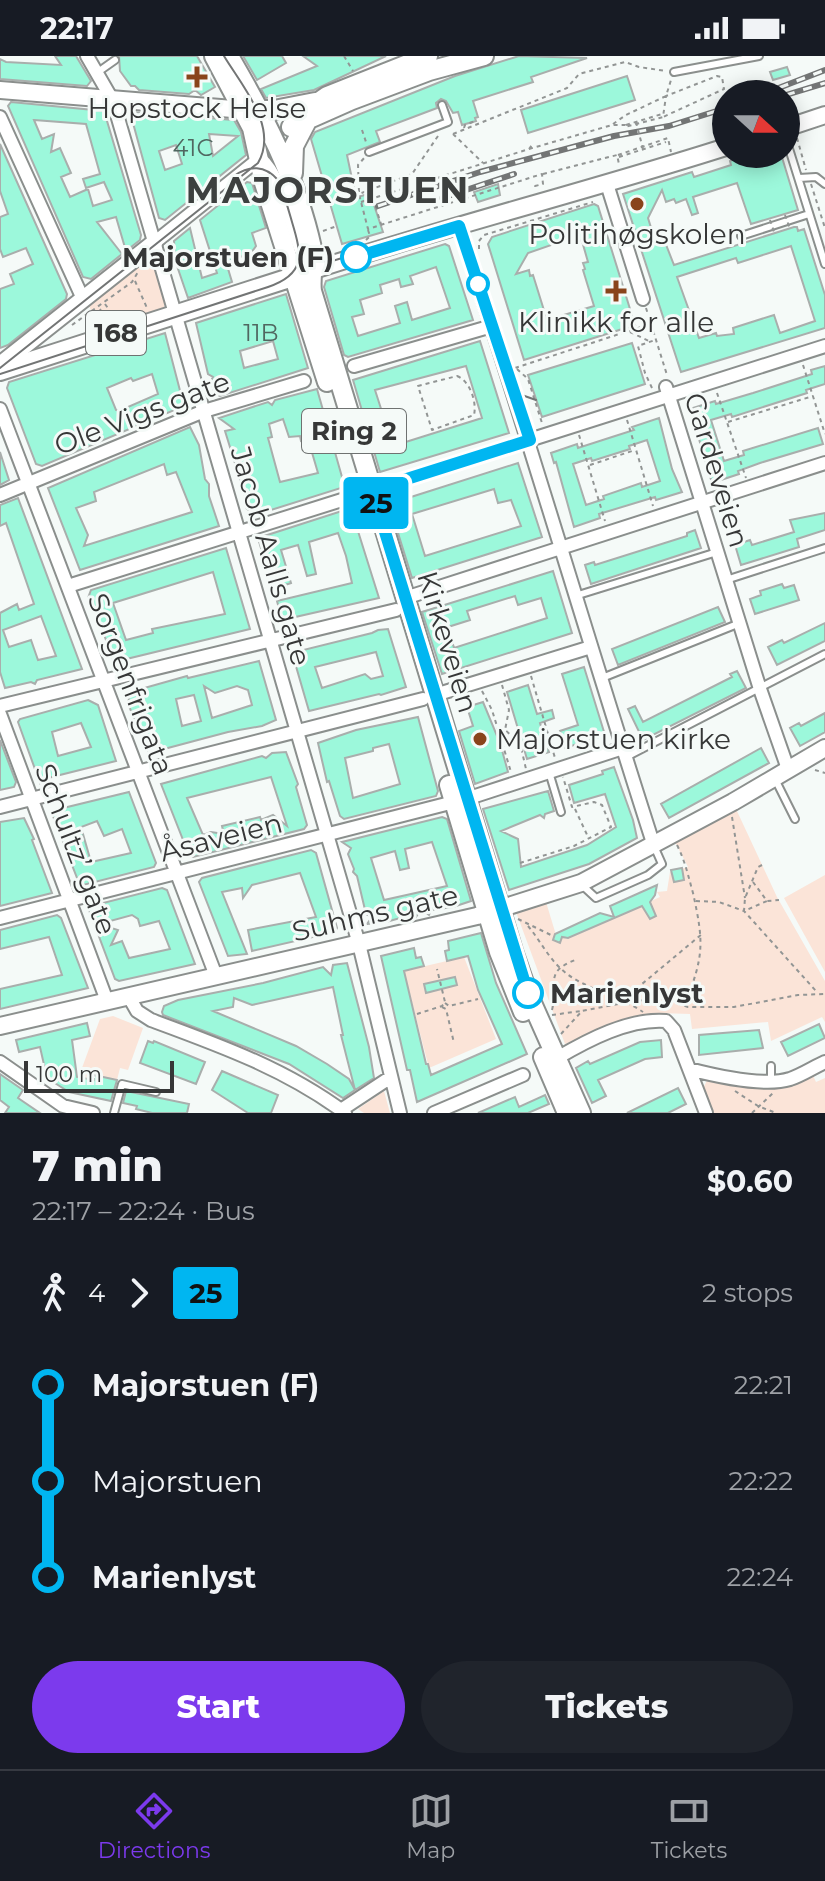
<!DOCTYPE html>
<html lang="en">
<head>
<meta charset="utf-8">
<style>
  :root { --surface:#171b24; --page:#20242c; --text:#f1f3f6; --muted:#9ea1a6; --line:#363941; --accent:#7c3aed }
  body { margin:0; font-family:Montserrat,sans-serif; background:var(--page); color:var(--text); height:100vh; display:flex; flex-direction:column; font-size:30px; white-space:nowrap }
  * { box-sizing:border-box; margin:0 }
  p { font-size:26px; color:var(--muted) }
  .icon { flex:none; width:44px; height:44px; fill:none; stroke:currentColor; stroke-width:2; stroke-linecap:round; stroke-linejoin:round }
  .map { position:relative; height:1057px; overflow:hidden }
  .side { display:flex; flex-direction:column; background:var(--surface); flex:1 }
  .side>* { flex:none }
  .badge { padding:0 16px; border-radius:6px; font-size:28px; line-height:52px }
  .needle { width:52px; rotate:111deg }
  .controls { position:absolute; left:712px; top:24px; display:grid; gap:16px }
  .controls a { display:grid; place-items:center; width:88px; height:88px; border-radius:50%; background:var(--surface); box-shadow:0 4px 20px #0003; font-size:40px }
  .scale { position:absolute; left:24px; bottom:20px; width:150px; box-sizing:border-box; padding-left:8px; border:4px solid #363737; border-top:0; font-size:22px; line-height:28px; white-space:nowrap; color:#363737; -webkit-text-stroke:6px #f5faf8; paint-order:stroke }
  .map>.badge { position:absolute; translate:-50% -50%; box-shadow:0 0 0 4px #fff }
  .legs { display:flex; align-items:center; gap:12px; height:88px; padding:0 32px; font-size:26px }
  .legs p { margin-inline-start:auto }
  .summary { display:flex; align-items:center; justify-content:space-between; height:136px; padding:0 32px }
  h1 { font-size:44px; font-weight:800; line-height:60px }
  .action { display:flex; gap:16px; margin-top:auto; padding:16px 32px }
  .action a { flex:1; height:92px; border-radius:48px; background:var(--accent); color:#fff; font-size:32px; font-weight:800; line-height:92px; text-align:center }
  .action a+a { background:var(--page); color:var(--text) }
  ul { padding:0 32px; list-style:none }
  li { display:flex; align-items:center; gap:28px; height:96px; font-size:30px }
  li i { display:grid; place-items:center; width:12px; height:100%; margin:0 10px; background:currentColor }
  li i::after { content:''; width:20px; height:20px; margin:-10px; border:6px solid; border-radius:50%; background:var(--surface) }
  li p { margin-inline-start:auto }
  li:first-child i { background:linear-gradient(#0000 50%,currentColor 0) }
  li:last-child i { background:linear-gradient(currentColor 50%,#0000 0) }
  .status { display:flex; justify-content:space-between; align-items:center; height:56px; padding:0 40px; background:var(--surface); direction:ltr }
  .status svg { height:22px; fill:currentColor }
  .dock { display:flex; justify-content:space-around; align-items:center; height:112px; border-top:2px solid var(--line); background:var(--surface); font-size:22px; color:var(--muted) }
  .dock a { display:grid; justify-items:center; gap:4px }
  .dock .on { color:var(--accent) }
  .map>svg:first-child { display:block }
</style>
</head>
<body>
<div class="status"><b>22:17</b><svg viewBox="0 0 49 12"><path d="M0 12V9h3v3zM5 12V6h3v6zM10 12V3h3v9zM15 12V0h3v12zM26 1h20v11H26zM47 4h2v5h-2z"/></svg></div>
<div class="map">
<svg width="825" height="1057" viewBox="0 0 825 1057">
  <rect width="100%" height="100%" fill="#f5faf8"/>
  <path fill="#fbe4d8" d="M146 202C158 210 166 241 164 255L100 274 89 250Z
    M736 753 777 841 825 925V966L822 961 771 985 768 966 692 973 690 958 659 957 630 961 565 988 516 856 546 846 556 879 567 883 660 841 657 836 667 835 670 816 688 811 674 784Z
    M825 819V916L784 842Z
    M464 901 496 983 429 1012 404 915Z
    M113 960 143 972 128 1014 120 1012 116 1028 79 1020 100 963Z
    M810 1013 816 1026 825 1022V1057H707L702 1034 710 1019 771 1026Z
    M384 1035 390 1057H364L358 1053Z"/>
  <path fill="#9cf8db" stroke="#a9aeac" stroke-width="2" fill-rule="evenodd" d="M55 0H76L91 25 87 30 0 23V3L6 6 61 9Z
    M119 0H197L215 31 201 39 195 34 189 38 139 34 135 30H131L120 15Z
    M243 0H282L286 7 257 24Z
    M303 0H386L314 34 266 42 261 33 317 10Z
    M519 0 587 2 531 21 533 26 473 45 478 61 475 62 476 65 462 69 458 56 453 57 446 45 441 43 436 47 437 52 376 75 380 86 347 99 356 142 370 137 383 176 342 188 311 83 315 76 455 20Z
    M787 11 790 19 773 24 770 16Z
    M627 20 635 44 528 77 521 54Z
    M11 46 104 55 141 179 140 184 126 195 116 161 97 166 122 198 91 223 83 221 8 50ZM34 64 86 68 100 118 83 123 86 132 104 126 112 144 93 150 88 133 70 141 61 121 71 117 60 92 51 96 54 78 42 83Z
    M130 56 234 64 241 76 246 99 165 164 159 162ZM209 78 238 80 213 100ZM176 89 182 108 165 114 159 95Z
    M0 88 67 238 66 243 8 289 0 292V233L14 228 10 218 33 208 26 192 3 201 0 193V161L8 158 0 135Z
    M746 98H781L798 154 751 168 737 127 693 141 698 157 692 159 686 143 676 147 674 143 666 146 662 134 648 162 653 178 661 176 674 209 794 171H797L798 175 804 173 825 239V272L681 316 623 138 692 116 694 121 731 109 730 105ZM791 190 815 265 780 277 774 259 733 272 734 278 717 280 716 277 699 282 677 221 736 202 738 207Z
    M247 126 252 127 266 172 252 177 256 190 251 197 226 206 232 226 188 242 175 204 174 185 190 172 202 222 217 217 200 164Z
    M498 128 500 139 478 146 474 136Z
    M594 148 598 150 635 269 524 304 488 188 492 181ZM574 181 582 185 588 206 583 207 585 213 583 214 594 250 547 264 533 219 530 220 529 214 516 218 528 197Z
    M445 188 449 190 473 264 348 301 344 299 324 231 326 225ZM436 211 450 252 412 264 407 246 395 250 400 267 358 280 352 261 364 258 360 244 382 237 380 229 399 223 401 231 413 228 410 220Z
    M286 238 308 312 220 340 215 338 211 325 213 321 208 318 196 267ZM273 285 278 303 244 312 240 295Z
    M165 277 184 350 42 410 36 408 7 332 9 326ZM152 318 158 338 119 355 116 354 107 332 131 322 133 325Z
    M480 285 509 377 380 416 353 324ZM466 310 482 362 393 390 375 334Z
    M632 287 645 328 542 361 528 319Z
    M825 310V328L806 334 807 337 732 361 731 358 711 364 724 405 744 399 743 395 818 372 823 388 760 407 738 415 739 418 712 427 690 353 715 345 716 348 753 337 812 318 811 314Z
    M317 333 344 428 341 432 255 459 246 452V443L225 375 234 373 219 362 268 346 272 349 275 344ZM283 363 289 381 300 380 301 385 308 383 318 417 280 426 268 382 272 381 269 368Z
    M659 362 672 413 682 436 656 444 655 441 599 458 600 462 574 471 556 406 554 407 551 397 577 388 578 392 612 381 634 374 632 371ZM647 384 660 425 642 431 641 427 603 440 604 443 586 449 573 408 591 402 592 405 630 393 629 390Z
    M190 371 199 389 205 423 209 428V440L219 470 80 514 48 432ZM164 408 167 419 176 416 192 456 84 490 88 479 76 452 96 445 94 436Z
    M0 396 9 424 0 429Z
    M518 407 542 481 412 522 389 448ZM494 433 498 447 511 444 521 470 425 500 412 458Z
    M18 442 82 613 37 624 35 628 31 626 5 632 0 616V557L17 548 19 554 34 548 6 467 0 470V449ZM41 560 56 600 38 604 31 584 9 591 3 574Z
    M348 453 352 456 379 542 282 564 277 545 352 527 346 500 338 477 309 486 316 518 307 520 298 489 281 494 291 527 273 533 258 482Z
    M825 457V474L797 483 799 491 741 509 735 489 750 484 752 489 794 476 790 464Z
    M695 474 701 492 591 528 585 509 594 506 595 509 687 480V477Z
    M226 492 250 573 114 606 94 551 92 552 88 542 91 534ZM213 516 225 558 152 573 153 577 126 584 113 547Z
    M553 515 572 577 442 618 422 556ZM515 540 518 549 541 542 547 562 454 592 448 571 470 564 467 555Z
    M782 528 784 532 794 529 799 544 755 558 750 543 761 539 760 535Z
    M718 551 725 566 618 609 612 593Z
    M825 567V585L777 609 768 591 782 584 784 587Z
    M388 573 406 631 381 639 379 638 309 655 293 600 295 596 372 577 378 574ZM376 596 383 620 371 623 365 618 322 632 315 611Z
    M259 605 276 664 262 670 228 676 149 697 128 648 130 636 187 620 188 622ZM204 630 215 637 237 630 248 634 252 649 212 662ZM194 639 201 665 182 670 176 643Z
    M584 611 605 679 565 692 560 675 578 669 562 618Z
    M737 615 746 632 643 684 628 653 635 650 643 666 732 621 730 618Z
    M528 629 537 658 552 654 554 662 540 667 549 696 527 703 507 636Z
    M88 644 98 649 116 705 44 723 40 727 18 666 20 663ZM81 667 91 691 58 700 52 676Z
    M483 646 500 687 508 716 475 728 459 675 473 670 467 651Z
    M825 657V676L800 690 790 672 799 667 801 670Z
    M418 661 438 735 436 740 344 763 340 760 329 725 327 726 318 687 356 674ZM389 688 400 728 353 742 345 702 373 695V692Z
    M0 684 16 726 14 731 0 734Z
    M761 692 769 707 669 762 661 748Z
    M286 696 298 728 296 731 307 769 304 773 193 801 189 799 161 728 262 700 266 702 272 697ZM271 721 287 770 273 759 261 764 260 761 222 770 224 778 211 776 203 779 187 742Z
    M614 711 633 764 637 782 589 808 509 834 483 753 548 735 554 755 545 758 544 762 540 759 501 775 518 783 521 811 587 789 616 771 605 738 574 747 569 729 603 718 602 715Z
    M129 736 156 807 154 811 83 829 79 827 51 755ZM97 765 104 780 122 773 131 797 91 806 81 771Z
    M442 761 447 763 471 845 453 851 431 854 429 859 421 853 416 861 411 859 386 866 367 868 372 861 366 858 357 820 353 816 354 813 348 798 351 792 342 786ZM432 786 447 830 384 844 371 802 395 795 400 814 409 812 405 793Z
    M24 762 34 783 32 784 52 837 0 850V766Z
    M311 794 316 797 337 872 335 876 252 895 248 874 316 861 300 817 252 829 243 842 242 832 222 836 247 898 228 900 199 826 202 822Z
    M682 812 684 824 674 826 671 814Z
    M657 829 655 839 650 846 656 860 650 863 642 850 568 882 562 881 560 887 553 884 555 878 600 857 614 861 610 850Z
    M162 832 167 834 195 908 119 925 115 923 89 854 91 850ZM132 859 138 863 140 870 159 865 170 893 129 902 122 885 111 889 118 874 99 868Z
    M57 859 61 862 88 932 0 953V933L62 919 49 881 0 893V874Z
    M481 877 496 927 527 998 417 1046 410 1014H407L381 900 414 892 416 902 421 901 424 910 404 915 426 1008H428L431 1019 502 988 478 934 468 900 447 905 445 895 449 894 448 885Z
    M347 907 369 991 374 1022 355 1034 341 979H343L333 931 252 949 234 942 233 951 213 955 296 990 327 1008 349 1023 355 1034 343 1042 289 1008 163 959 162 956 164 950 178 944 263 927 323 911 331 919 333 909Z
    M455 921 457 929 426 937 424 928Z
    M87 967 90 980 72 984 77 1021 94 1024V1019L117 1024 111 1045 69 1036 47 1022 40 991 19 996 16 984Z
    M819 968 825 982 788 1000 781 986Z
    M759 974 763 992 699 999V979Z
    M661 984 662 1001 645 1003 598 1024 606 1040 592 1047 576 1012 588 1005 590 1008 640 986Z
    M148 985 153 987 154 985 205 1006 196 1028 140 1007Z
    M222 1015 278 1039 271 1057H248L212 1034Z
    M0 1018 23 1034 18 1042 40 1057H5L9 1051 0 1044Z
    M678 1032 686 1048 668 1057H627Z
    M126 1035 189 1048 187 1057H152L136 1053 137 1050 123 1047Z
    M545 1039 549 1048 528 1057H478L515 1041 519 1051Z"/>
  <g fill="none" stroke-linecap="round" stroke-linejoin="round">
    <g stroke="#8b8f8d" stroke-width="10">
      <path id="lane" d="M98 16 115 4
        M674 16 759 0
        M786 83 825 208
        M369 96 448 66 442 49
        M799 122 816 121 825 128
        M741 180 809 158
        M726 524 825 492
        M575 540 717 496
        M602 622 740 567
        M626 701 825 598
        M549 716 561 756
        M775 723 795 763
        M583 830 596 842 648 819 662 808 654 790
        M771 1010V1026
        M114 1057 122 1028 156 1036"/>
    </g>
    <g stroke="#8b8f8d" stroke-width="16">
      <path id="street" d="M87 0 113 45 359 888 400 1057
        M0 61 83 243
        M607 128 643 243
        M459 170C527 375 587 582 653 787
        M154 187 260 102C287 126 290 181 311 215
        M354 310 492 270
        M666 331 760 633 788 713
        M0 353 216 920
        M372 434 825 290
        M0 439 204 355 304 325
        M68 530 361 438
        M405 542 825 407
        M435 639 591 591
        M0 650 396 554
        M0 658 107 945
        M466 743 623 692
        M0 751 423 643
        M0 862 454 746
        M129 941 137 955 151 964C219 989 286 1013 345 1057
        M557 1002C588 984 629 962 666 965L674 974 706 1057
        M0 1006 63 1050 93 1057
        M689 1013C716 1020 764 1031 790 1023 802 1019 814 1011 825 1006
        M341 1054 391 1021
        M434 1057 523 1019"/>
    </g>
    <g stroke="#8b8f8d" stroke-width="20">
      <path id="secondary" d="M0 34 245 54
        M786 72 825 59
        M311 215C448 170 588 135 726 91
        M0 309 154 187
        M0 970 477 860 581 827 733 746 825 692"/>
    </g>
    <g stroke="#8b8f8d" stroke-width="22">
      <path id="primary" d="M214 0 252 72 264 127 327 326
        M229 0C264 60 297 123 312 192 315 206 310 221 312 235L513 895 528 938 581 1057
        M249 54H274L315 46
        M303 57 327 40 428 0
        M291 71 352 44 429 15 484 0
        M293 117 294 90 306 67
        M0 315 302 218
        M449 729 499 896 523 956
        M543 1001 567 1057"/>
    </g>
    <path stroke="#929594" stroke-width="2" stroke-dasharray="4 4" stroke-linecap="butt" d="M344 0 353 15
      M613 68 626 59 666 40 671 24
      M626 69 662 58
      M464 72 465 69 475 65
      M362 74 367 89
      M453 78 567 32 579 18 625 6 639 11 666 15
      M453 78 483 107
      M438 80 412 118 359 138 368 173 542 118 543 128 535 130V128
      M797 82 806 114
      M529 93 612 69H625V71L663 61 666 40 717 20 722 21 724 33 663 61
      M618 99 668 82 671 96
      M619 101 666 86
      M543 118 617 99 619 108
      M811 128 825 172
      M359 136 358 109 365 101
      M373 143 381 168
      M361 146 529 93 532 89
      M323 175 337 170
      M366 184 370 180 368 174
      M479 193V185L484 179 593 146
      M135 225 147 252
      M105 248 115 262
      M646 252 667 319
      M100 253 106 265
      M72 269 132 226 138 216
      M630 276 649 285
      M803 309 825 378
      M515 312 650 268
      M517 313 528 323 542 367
      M457 320C470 325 477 346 474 359L432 374 418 330Z
      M652 332 645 317 638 290 655 284
      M717 337 746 422
      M627 364 653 450
      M728 366 813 340
      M579 379 605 465
      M590 409 635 394
      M531 620 555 702
      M502 629 509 654 505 674 520 687 526 713
      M482 635 492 654 511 716
      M815 714 825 717
      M575 753 589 783
      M732 761 745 842
      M677 789C685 805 688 819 693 837 704 887 704 900 685 948
      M520 807 574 790 611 771 602 749 594 746 572 751 563 721
      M762 809 758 811 745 842 744 855 767 845
      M753 826 767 845 779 844
      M696 845 719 846 744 855 816 935
      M518 863 553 880
      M528 870C539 883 547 899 559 911 581 933 617 938 643 956
      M624 943 702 878
      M445 947 449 950 478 943
      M442 951 446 953 454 987
      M552 954C559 926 543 917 575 904
      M417 958 442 950 445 946 437 913
      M552 959 581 955
      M561 978 582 955 628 946 661 942 688 951H734L798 939 825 938
      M735 1035 758 1050 776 1057
      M752 1057 774 1036"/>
    <use href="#lane" stroke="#fff" stroke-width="6"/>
    <use href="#street" stroke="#fff" stroke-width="12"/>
    <use href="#secondary" stroke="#fff" stroke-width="16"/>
    <use href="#primary" stroke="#fff" stroke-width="18"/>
    <path stroke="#737575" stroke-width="2" d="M305 197 314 203 329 206 434 174 452 176 465 188 500 295 505 321 516 337 536 344
      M0 312 258 107C279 71 242 30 224 0
      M0 318 268 231C306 218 302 199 292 166 288 152 284 137 278 124 265 109 249 109 234 120"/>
    <g stroke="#737575" stroke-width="6">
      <path id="rail" d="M763 38 825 14
        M786 39 825 27
        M442 142 514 118
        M378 150 480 116 614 80 669 70 726 52"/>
    </g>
    <use href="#rail" stroke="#f5faf8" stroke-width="3" stroke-dasharray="9" stroke-linecap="butt"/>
    <path stroke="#929594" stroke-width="2" stroke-dasharray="4 4" stroke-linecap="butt" d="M636 66 643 93
      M785 159 790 173
      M770 164 774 176"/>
  </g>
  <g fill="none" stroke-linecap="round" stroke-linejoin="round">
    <g stroke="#fff" stroke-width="18">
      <path id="line-1" d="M356 201 459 170 530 384 372 434 528 937"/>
    </g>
    <use href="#line-1" stroke="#00b6f1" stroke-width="12"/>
  </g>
  <g fill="#89441b" stroke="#f5faf8" stroke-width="3">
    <path d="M193 9h8v8h8v8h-8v8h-8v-8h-8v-8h8z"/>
    <circle cx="637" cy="148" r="8"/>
    <path d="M612 223h8v8h8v8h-8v8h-8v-8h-8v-8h8z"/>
    <circle cx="480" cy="683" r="8"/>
  </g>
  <g fill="#fff" stroke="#00b6f1" stroke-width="4">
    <circle cx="356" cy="201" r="14"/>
    <circle cx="478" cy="228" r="10"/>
    <circle cx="528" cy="937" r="14"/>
  </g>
  <g text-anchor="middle" stroke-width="6" stroke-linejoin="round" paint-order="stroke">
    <g font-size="24" fill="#506760">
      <text x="193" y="100">41C</text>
      <text x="261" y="285">11B</text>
    </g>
    <g fill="#f5faf8" stroke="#6f7271" stroke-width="2">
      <rect x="86" y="255" width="60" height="44" rx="6"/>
      <rect x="302" y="353" width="104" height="44" rx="6"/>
    </g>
    <g font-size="26" font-weight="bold" fill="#363737">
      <text x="116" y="286">168</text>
      <text x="354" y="384">Ring 2</text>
    </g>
    <g font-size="28" fill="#363737" stroke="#f5faf8">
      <text x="197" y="62">Hopstock Helse</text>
      <text x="637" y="188">Politihøgskolen</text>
      <text x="616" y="276">Klinikk for alle</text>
      <text x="496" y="693" text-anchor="start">Majorstuen kirke</text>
    </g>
    <g font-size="28" font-weight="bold" fill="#363737" stroke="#f5faf8" text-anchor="end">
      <text x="334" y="211">Majorstuen (F)</text>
      <text x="550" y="947" text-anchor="start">Marienlyst</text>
    </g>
    <g font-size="28" fill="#363737" stroke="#f5faf8">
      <text transform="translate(142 357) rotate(-21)" y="10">Ole Vigs gate</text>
      <text transform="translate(717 414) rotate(73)" y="10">Gardeveien</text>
      <text transform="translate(271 500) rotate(74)" y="10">Jacob Aalls gate</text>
      <text transform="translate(448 586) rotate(73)" y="10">Kirkeveien</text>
      <text transform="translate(131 628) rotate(69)" y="10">Sorgenfrigata</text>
      <text transform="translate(221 781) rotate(-14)" y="10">Åsaveien</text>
      <text transform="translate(76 793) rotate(69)" y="10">Schultz’ gate</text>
      <text transform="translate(375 857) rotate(-13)" y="10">Suhms gate</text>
    </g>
    <g font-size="36" font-weight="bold" letter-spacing="2" fill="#3d403f" stroke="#f5faf8">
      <text x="328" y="147">MAJORSTUEN</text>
    </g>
  </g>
</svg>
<div class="controls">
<a><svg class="needle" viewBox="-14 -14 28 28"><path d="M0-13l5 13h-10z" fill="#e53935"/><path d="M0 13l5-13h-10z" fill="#9ea1a6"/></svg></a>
</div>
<div class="scale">100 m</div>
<b class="badge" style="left:376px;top:447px;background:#00b6f1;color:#111">25</b>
</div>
<section class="side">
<div class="summary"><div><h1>7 min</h1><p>22:17 – 22:24 · Bus</p></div><b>$0.60</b></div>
<div class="legs"><svg class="icon" aria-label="walk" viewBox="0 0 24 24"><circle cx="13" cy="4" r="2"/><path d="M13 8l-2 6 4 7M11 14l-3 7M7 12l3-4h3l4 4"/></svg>4<svg class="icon" aria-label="forward" viewBox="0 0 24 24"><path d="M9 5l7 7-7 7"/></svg><b class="badge" style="background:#00b6f1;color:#111">25</b><p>2 stops</p></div>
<ul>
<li><i style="color:#00b6f1"></i><b>Majorstuen (F)</b><p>22:21</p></li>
<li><i style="color:#00b6f1"></i><span>Majorstuen</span><p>22:22</p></li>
<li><i style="color:#00b6f1"></i><b>Marienlyst</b><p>22:24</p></li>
</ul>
<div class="action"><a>Start</a><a>Tickets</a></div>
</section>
<nav class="dock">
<a class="on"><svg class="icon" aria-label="directions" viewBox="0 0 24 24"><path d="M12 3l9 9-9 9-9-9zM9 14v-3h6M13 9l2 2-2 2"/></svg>Directions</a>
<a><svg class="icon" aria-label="map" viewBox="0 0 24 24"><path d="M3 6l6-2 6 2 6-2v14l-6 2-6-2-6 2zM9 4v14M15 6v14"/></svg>Map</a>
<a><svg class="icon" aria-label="tickets" viewBox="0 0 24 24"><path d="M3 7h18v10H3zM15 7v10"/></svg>Tickets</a>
</nav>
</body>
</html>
